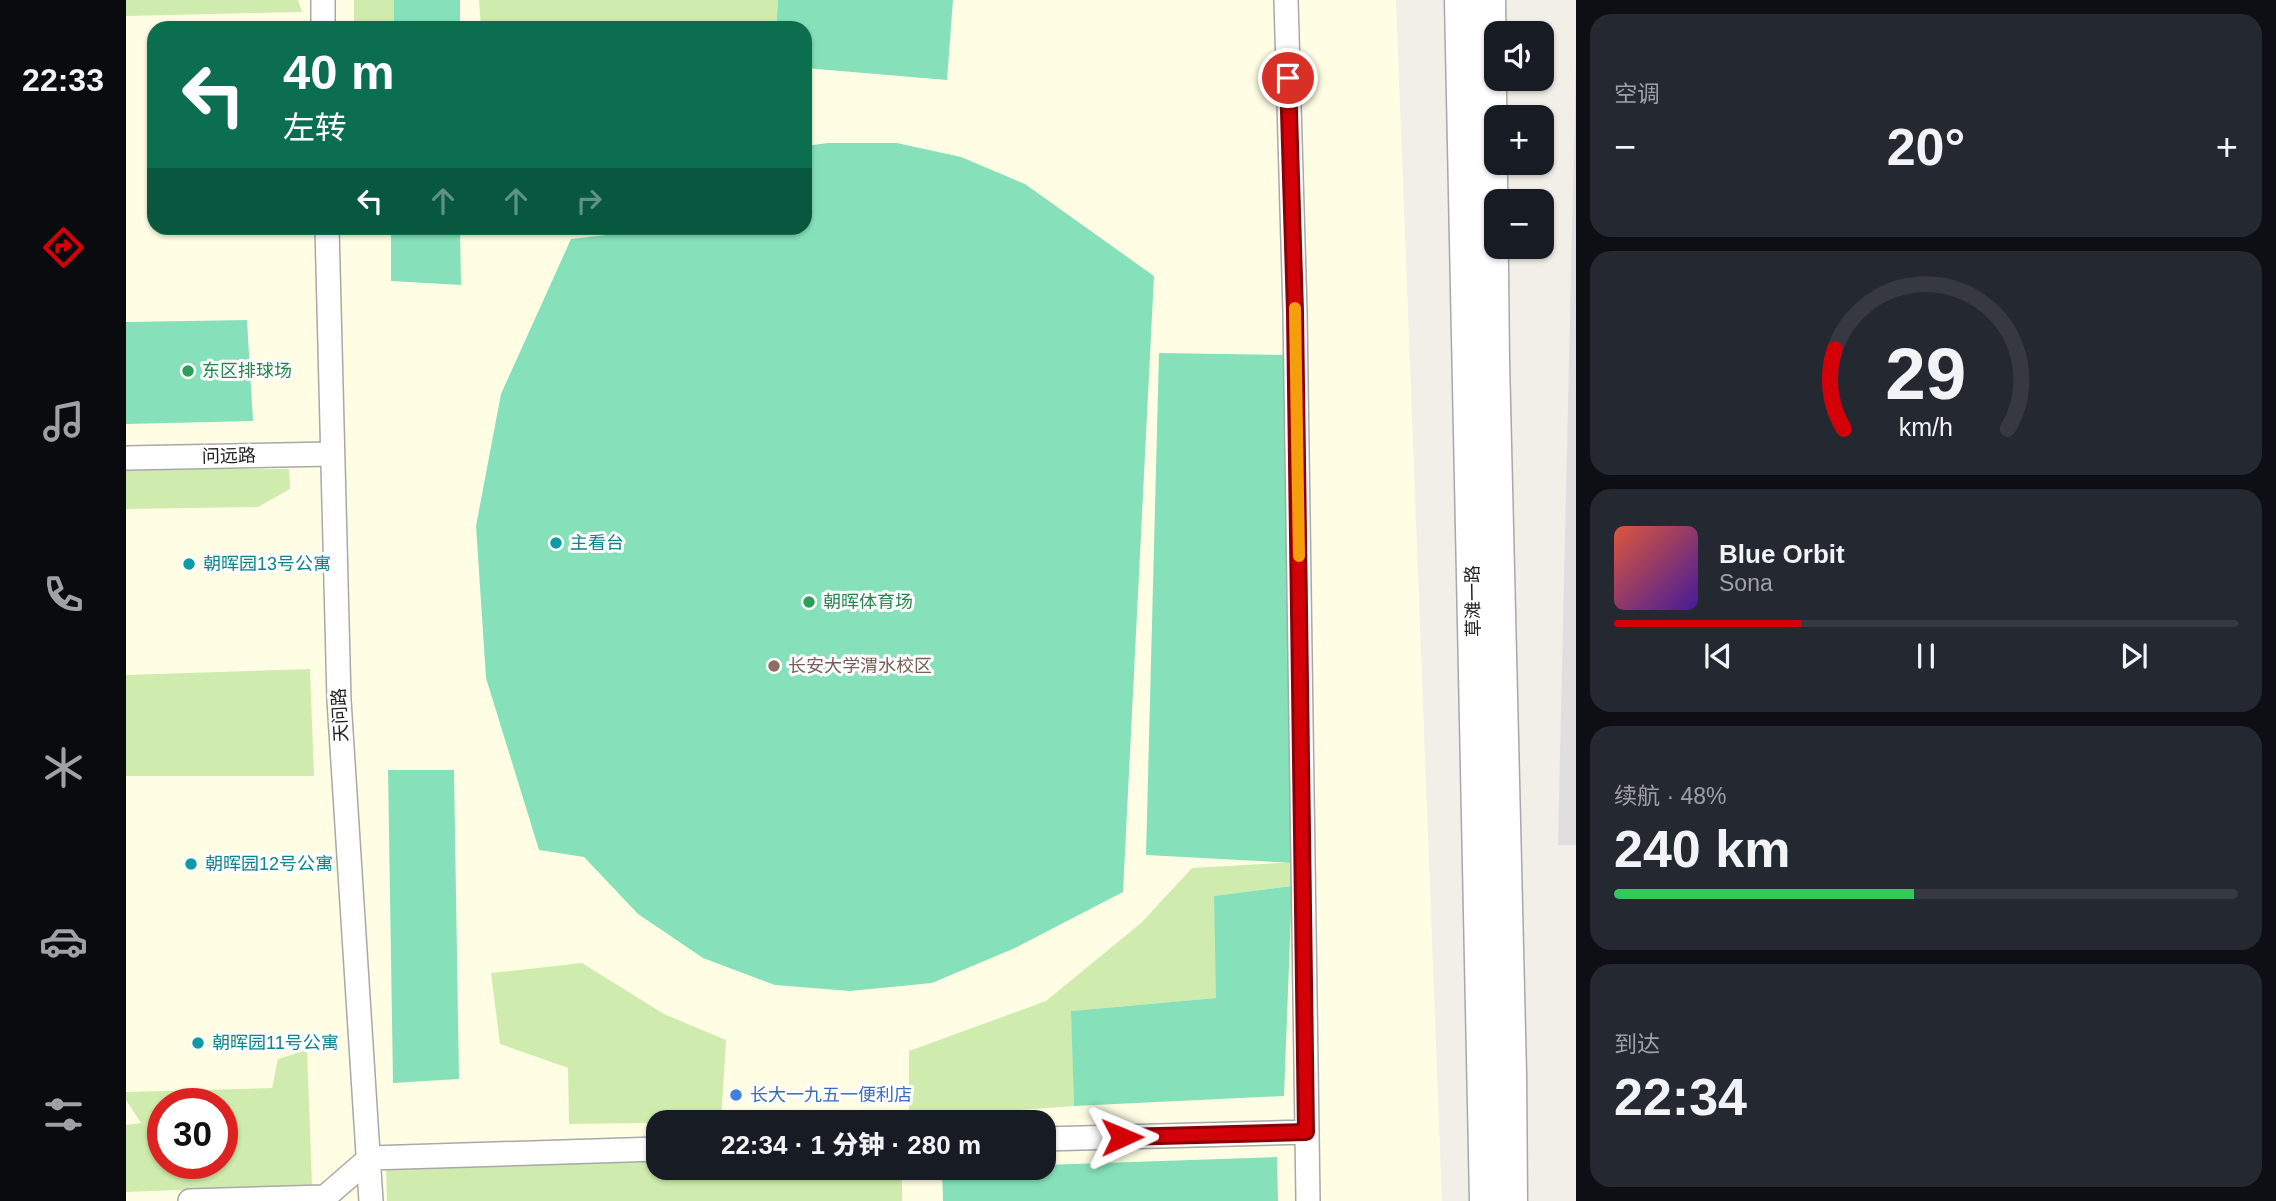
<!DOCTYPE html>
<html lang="zh">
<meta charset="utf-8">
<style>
:root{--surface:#171b24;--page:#242831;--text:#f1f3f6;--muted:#9ea1a6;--line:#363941;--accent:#d30008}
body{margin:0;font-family:Arial,"Noto Sans SC",sans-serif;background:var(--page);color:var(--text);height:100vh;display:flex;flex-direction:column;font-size:26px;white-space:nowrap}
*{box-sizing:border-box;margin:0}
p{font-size:23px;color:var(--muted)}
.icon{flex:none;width:38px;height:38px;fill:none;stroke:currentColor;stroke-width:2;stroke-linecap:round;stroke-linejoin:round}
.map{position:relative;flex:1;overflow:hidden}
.sheet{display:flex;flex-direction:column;gap:14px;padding:14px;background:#0d0f14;width:700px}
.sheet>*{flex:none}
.guide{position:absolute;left:21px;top:21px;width:665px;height:214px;border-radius:21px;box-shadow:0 2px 5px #0004;background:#0b6e4f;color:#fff;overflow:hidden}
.tools{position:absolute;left:1358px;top:21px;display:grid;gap:14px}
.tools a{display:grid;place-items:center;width:70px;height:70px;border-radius:14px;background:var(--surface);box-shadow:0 2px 5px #0004;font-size:35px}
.speed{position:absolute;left:21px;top:1088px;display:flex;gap:14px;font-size:35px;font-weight:700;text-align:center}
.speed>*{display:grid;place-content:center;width:91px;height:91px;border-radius:50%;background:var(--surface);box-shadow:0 2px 5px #0004;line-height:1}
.speed .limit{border:10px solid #d22;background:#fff;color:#111}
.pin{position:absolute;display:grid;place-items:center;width:60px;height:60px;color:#fff;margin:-30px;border:4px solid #fff;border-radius:50%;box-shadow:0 2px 7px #0007}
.me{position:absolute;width:77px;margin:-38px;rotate:89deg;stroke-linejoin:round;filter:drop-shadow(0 0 5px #0008)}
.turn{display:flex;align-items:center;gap:24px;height:147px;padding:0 21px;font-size:32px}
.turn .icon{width:91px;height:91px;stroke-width:2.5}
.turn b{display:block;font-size:49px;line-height:60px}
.lanes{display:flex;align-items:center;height:66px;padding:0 21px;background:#0003;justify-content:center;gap:35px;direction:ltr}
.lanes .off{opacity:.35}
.big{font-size:52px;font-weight:800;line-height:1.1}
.sheet .card{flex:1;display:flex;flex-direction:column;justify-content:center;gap:10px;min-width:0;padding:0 24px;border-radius:21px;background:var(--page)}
.sheet .dial{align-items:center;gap:0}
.dial svg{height:182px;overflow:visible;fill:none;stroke:var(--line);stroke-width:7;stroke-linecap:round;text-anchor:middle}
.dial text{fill:var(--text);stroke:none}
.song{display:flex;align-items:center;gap:21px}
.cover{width:84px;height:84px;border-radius:10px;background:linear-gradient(135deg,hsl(10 70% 55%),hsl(260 70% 35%))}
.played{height:7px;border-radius:4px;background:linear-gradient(90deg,var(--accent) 30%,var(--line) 30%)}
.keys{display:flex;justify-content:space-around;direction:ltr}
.heat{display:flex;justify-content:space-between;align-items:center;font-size:38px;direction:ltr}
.charge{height:10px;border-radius:5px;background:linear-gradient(90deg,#34c759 48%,var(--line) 0)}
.trip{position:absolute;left:520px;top:1110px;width:410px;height:70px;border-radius:21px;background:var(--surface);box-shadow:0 2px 5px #0004;font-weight:800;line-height:70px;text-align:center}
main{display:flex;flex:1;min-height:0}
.dock{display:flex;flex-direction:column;width:126px;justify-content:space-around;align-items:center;background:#090b0e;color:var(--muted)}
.dock .icon{width:49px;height:49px}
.dock .active{color:var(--accent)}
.dock b{font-size:32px;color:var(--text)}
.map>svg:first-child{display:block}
.residential{fill:#e0dedf}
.education{fill:#fffee4;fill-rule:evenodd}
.grass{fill:#cfecae;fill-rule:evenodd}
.pitch{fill:#86e1ba}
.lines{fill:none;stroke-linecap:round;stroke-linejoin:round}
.minor-casing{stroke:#a8a8a8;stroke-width:26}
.tertiary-casing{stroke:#a8a8a8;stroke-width:33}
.minor{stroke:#fff;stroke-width:23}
.tertiary{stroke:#fff;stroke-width:30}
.route-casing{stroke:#890005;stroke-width:18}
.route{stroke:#d30008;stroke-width:12}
.slow{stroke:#f59e0b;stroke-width:12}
.leisure-dot{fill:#2e9e5b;stroke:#fff;stroke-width:2.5}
.culture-dot{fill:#0f9aa8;stroke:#fff;stroke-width:2.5}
.education-dot{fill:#8d6e63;stroke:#fff;stroke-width:2.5}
.shop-dot{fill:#3f7fe0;stroke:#fff;stroke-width:2.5}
.labels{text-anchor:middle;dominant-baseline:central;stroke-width:6;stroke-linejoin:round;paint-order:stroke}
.leisure-label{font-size:18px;fill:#27864d;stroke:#fff;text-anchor:start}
.street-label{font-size:18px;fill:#212121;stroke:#fff}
.culture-label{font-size:18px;fill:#0d838f;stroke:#fff;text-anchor:start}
.education-label{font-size:18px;fill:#785e54;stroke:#fff;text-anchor:start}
.shop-label{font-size:18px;fill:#366cbe;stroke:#fff;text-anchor:start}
</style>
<main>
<nav class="dock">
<b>22:33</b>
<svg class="icon active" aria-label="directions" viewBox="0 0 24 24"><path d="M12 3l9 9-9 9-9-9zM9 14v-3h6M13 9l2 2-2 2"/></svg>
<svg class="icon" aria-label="music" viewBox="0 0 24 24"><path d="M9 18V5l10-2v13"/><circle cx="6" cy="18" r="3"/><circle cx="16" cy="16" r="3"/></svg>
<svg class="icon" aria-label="phone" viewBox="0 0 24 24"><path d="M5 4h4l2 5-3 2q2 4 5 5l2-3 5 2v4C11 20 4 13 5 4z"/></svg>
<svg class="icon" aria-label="climate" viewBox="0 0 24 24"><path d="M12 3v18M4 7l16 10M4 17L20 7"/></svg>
<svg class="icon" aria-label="car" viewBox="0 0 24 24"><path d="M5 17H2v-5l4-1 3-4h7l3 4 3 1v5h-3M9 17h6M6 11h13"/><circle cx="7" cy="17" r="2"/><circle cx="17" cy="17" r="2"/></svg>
<svg class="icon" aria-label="filters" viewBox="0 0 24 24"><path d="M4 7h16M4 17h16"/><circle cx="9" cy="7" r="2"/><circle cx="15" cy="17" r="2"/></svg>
</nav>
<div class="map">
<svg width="1450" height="1201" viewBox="0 0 1450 1201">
<rect width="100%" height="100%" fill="#f2eee8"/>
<path class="residential" d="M1450,59V845H1432Z"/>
<path class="education" d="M0,0H1270L1316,1201H0ZM28,28H679V228H28ZM37,1104H96V1164H37ZM532,1122H917V1167H532Z"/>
<path class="grass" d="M0,0H172L176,12L0,16Z
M228,0H268V28H228Z
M353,0H652L650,28H355Z
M0,469H163L164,489L132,507L0,509Z
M184,669L188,776H0V675Z
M1170,862L1166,886L1089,896L1091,998L946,1011L948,1106L783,1118V1051L920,1001L1015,923L1066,868Z
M456,963L538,1014L600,1040L595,1122L443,1124L442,1068L374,1044L365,973Z
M181,1050L186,1185L0,1192V1125L15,1123L0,1100V1092L146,1088L152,1059ZM37,1104H96V1164H37Z
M532,1161V1167H776V1201H261L260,1167Z"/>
<path class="pitch" d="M268,0H334V28H268Z
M652,0H827L821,80L679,68V28H650Z
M702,143H771L835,157L899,184L1028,276L997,892L889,948L806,983L724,991L649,985L577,958L512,914L458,857L413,850L360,678L350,526L375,394L445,239L516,231L521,228H679V146Z
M265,228H334L335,285L265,281Z
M121,320L127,421L0,424V322Z
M1033,353L1164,355L1168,863L1020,855Z
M262,770H328L333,1079L267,1083Z
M1166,886L1158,1096L948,1106L945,1011L1090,998L1088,896Z
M1151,1157L1152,1201H817L816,1168L917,1167V1165Z"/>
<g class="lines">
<defs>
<path id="minor" d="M197,0V28
M1160,0L1169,312L1182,1201
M201,228L213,700L245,1201
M0,458L206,454
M917,1139L1180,1132
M64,1201L199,1197L244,1158L532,1149"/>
<path id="tertiary" d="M1334,0L1359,1201
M1364,0L1368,361L1385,1074L1386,1201"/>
</defs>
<use href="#minor" class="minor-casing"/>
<use href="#tertiary" class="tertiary-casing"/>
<use href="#minor" class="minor"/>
<use href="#tertiary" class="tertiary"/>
</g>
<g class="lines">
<defs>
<path id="route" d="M996,1137L1180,1132L1169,312L1162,78"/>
</defs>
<use href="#route" class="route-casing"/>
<use href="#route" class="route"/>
<path class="slow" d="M1169,308L1173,556"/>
</g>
<g class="leisure-dot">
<circle cx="62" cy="371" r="7"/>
<circle cx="683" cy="602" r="7"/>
</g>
<g class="culture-dot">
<circle cx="430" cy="543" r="7"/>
<circle cx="63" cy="564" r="7"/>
<circle cx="65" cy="864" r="7"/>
<circle cx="72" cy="1043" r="7"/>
</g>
<circle class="education-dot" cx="648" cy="666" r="7"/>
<circle class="shop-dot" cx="610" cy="1095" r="7"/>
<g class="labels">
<g class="leisure-label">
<text x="76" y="371">东区排球场</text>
<text x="697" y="602">朝晖体育场</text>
</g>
<g class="street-label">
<text transform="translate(103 456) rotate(-1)">问远路</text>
<text transform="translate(1347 601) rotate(-91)">草滩一路</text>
<text transform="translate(214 715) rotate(-93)">天问路</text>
</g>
<g class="culture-label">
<text x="444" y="543">主看台</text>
<text x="77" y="564">朝晖园13号公寓</text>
<text x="79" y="864">朝晖园12号公寓</text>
<text x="86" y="1043">朝晖园11号公寓</text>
</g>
<g class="education-label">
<text x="662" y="666">长安大学渭水校区</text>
</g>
<g class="shop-label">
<text x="624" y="1095">长大一九五一便利店</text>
</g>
</g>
</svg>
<div class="tools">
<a><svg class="icon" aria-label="sound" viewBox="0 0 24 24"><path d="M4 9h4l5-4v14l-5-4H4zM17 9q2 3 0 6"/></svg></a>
<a>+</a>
<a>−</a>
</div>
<div class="speed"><div class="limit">30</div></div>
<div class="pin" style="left:1162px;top:78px;background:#d93025"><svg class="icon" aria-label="arrive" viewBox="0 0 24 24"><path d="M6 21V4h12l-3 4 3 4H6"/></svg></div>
<svg class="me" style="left:996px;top:1137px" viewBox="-20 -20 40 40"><path d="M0-17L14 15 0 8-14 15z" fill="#d30008" stroke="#fff" stroke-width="4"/></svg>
<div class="trip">22:34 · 1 分钟 · 280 m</div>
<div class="guide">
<div class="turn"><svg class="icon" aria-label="left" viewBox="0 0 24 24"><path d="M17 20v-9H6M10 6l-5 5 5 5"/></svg><div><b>40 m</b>左转</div></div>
<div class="lanes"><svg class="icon" aria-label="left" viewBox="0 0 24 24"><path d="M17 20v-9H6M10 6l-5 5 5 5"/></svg><svg class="icon off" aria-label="ahead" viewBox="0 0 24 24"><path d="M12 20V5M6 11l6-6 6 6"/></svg><svg class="icon off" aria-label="ahead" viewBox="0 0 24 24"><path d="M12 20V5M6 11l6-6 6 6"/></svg><svg class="icon off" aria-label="right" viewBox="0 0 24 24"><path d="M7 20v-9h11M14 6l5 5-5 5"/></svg></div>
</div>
</div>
<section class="sheet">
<div class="card"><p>空调</p>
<div class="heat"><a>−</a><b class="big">20°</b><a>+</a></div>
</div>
<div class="card dial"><svg viewBox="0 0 100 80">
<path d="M14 69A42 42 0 1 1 86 69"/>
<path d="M14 69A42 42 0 0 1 10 34" stroke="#d30008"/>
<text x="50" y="56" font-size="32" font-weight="700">29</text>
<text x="50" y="72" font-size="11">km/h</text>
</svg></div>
<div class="card">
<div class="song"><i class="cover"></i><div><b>Blue Orbit</b><p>Sona</p></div></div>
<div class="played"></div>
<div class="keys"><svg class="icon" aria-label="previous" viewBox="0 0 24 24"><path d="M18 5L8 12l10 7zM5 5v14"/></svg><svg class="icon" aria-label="pause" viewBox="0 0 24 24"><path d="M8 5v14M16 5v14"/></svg><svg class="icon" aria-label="next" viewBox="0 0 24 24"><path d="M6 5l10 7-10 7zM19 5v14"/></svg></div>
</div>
<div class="card"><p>续航 · 48%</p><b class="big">240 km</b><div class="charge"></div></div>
<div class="card"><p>到达</p><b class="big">22:34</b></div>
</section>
</main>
